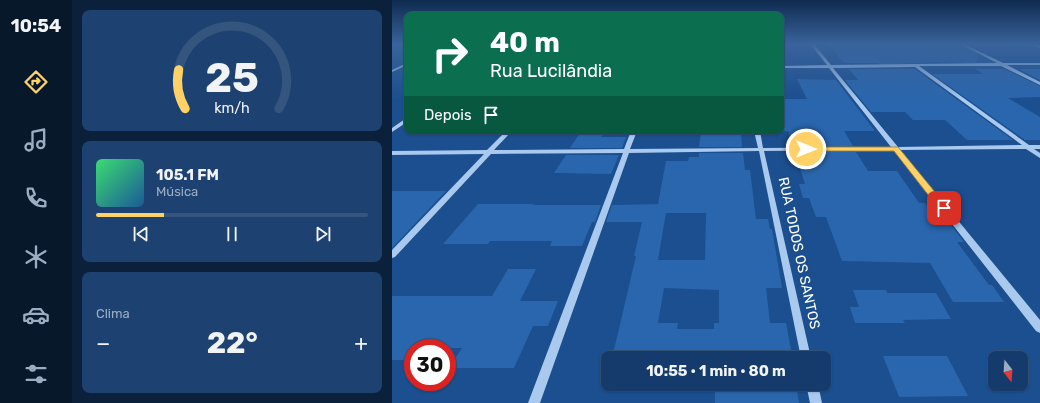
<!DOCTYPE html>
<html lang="pt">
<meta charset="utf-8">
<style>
:root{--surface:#143b6b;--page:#1d4271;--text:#f1f3f6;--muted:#9dadc1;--line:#33557e;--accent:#ffd166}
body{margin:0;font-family:Rubik,sans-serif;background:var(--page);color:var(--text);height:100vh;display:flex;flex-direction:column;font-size:15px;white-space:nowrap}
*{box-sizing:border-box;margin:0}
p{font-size:13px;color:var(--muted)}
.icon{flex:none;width:22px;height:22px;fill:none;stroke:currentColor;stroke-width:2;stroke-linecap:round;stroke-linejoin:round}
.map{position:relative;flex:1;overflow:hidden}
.side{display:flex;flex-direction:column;gap:10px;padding:10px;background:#0b203b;width:320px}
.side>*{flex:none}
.banner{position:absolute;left:12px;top:12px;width:380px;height:122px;border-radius:8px;box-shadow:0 1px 3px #0004,0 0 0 1px var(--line);background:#0b6e4f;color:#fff;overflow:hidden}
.needle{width:26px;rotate:163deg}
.tools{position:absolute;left:596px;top:351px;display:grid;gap:8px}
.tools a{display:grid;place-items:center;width:40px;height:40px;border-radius:8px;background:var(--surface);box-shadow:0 1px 3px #0004,0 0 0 1px var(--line);font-size:20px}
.speed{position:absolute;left:12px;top:339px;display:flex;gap:8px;font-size:20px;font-weight:700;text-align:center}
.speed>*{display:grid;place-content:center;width:52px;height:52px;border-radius:50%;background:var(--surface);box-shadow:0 1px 3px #0004,0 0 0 1px var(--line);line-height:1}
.speed .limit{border:6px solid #d22;background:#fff;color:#111}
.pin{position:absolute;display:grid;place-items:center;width:34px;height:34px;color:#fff;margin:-17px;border-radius:8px;box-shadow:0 2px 6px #0006}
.me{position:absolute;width:44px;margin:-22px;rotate:90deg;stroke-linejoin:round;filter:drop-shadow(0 0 3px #0008)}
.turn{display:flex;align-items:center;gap:14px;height:84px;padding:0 20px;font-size:18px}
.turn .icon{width:52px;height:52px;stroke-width:2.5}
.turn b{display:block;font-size:28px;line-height:34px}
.then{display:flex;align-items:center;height:38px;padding:0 20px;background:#0003;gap:8px;font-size:15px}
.big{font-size:30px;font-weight:700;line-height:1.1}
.side .tile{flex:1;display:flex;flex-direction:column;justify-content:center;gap:6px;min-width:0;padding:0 14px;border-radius:8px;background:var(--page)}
.side .dial{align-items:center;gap:0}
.dial svg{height:104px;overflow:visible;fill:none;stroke:var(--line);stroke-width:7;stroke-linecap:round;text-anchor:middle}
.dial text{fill:var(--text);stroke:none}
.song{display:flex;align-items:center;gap:12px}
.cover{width:48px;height:48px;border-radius:6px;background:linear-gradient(135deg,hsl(140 70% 55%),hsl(210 70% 35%))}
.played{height:4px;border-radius:2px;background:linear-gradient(90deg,var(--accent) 25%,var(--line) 25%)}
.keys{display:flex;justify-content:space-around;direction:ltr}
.heat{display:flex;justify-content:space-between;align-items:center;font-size:22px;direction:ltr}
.trip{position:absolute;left:209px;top:351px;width:230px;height:40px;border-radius:8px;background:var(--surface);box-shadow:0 1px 3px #0004,0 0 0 1px var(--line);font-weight:700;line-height:40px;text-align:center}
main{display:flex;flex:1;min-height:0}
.tab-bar{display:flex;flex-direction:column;width:72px;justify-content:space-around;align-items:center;background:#08182b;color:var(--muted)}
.tab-bar .icon{width:28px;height:28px}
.tab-bar .on{color:var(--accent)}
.tab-bar b{font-size:18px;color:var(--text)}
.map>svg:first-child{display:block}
.green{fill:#2461a8}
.building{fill:#2a66ad;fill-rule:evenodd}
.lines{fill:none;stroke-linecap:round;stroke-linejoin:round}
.minor{fill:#a9c9ee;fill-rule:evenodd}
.route{fill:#ffd166;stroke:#a68842}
.labels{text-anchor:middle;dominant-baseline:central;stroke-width:4;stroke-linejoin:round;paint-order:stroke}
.street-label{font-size:14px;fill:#fff;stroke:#1b4f8f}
</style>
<main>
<nav class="tab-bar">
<b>10:54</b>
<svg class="icon on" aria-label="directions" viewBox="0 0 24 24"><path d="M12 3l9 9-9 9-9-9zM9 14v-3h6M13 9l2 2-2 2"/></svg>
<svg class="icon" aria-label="music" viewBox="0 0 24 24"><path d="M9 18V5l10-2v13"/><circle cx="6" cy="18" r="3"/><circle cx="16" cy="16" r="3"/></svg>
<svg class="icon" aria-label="phone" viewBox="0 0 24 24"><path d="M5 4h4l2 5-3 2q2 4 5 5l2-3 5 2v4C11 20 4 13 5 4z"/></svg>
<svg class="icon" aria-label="climate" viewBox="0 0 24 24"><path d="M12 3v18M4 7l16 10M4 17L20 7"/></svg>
<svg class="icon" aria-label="car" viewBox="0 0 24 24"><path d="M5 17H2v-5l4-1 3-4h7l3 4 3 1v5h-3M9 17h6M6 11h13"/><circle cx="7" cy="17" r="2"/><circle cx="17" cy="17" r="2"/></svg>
<svg class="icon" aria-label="filters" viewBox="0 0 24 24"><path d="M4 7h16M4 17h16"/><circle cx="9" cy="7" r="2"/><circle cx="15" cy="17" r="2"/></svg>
</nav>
<section class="side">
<div class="tile dial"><svg viewBox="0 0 100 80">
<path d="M14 69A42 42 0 1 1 86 69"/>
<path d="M14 69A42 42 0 0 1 9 39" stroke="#ffd166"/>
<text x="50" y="56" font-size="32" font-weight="700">25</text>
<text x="50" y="72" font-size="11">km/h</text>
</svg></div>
<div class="tile">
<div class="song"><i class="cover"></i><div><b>105.1 FM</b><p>Música</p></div></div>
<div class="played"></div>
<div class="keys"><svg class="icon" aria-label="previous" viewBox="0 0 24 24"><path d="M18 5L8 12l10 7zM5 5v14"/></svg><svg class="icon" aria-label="pause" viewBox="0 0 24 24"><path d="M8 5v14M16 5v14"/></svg><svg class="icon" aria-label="next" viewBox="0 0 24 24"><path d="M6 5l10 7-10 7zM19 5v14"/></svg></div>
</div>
<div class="tile"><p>Clima</p>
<div class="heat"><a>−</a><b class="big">22°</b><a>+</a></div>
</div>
</section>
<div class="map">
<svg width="648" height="403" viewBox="0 0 648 403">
<rect width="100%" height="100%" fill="#1b4f8f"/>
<path class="green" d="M462,44H563L587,54L585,63L542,62L488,65Z"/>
<path class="building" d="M436,44H468L490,63H452Z
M457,69H523L621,140H575L553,120H521L513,112H479L453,80H466Z
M584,69H612L648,86V97L616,98L648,117V140H633L540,74H591Z
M627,69H648V80Z
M405,79L444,80L483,131H452L461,146H401L396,131H389V99H415Z
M309,131H349L350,147H307Z
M188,133H212L209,137H234L230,148H178Z
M403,152H464L476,171H505L527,203H533L545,220H555L572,242H565L597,285H600L612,302H561L538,263L450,261L434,217H424L417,198H411L407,184H413Z
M307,153H351L353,170H358L364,219H376L378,229H380L390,288H374L378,323H394L400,355L315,356V358H292V354H221L244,256H242L250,222H214L220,205L266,204L274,161H296L297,157H307ZM274,213H314L313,260H266ZM272,288L327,290V323H322V329H285L286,323H266Z
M174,155H227L219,174L162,173Z
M0,191H54L0,248Z
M86,204H142L141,205H209L203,222H200L190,246H158L160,241H98L96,244H51Z
M116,269H144L128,301H166L156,326H141L122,368H57L70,348H21V360H0V296H100Z
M461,290H494L495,293H544L559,319L511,320L513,323H463L458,307H467Z
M491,356H555L576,396L507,397Z
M323,384H404L407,403H323Z"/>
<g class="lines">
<path class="minor" d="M418,44H422L439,65L605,63L568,44H572L611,63H648V65H615L648,82V85L609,66H527L637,145H648V149H642L648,153V158L634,149L508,150L648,320V333L644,331L502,150L372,151L419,358H409L367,151L237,153L148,403H136L231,153L99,154L3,257L0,258V250L92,154L0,155V151L95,150L114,131H120L102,150L232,149L239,131H245L238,149L366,148L362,131H368L371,148L499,147L437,68H389V66L435,65ZM523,67L630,145L506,147L441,68Z
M639,44H643L648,46V48Z
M15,63V65L0,72V70Z
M13,119H15V122L0,132V128Z
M414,384H426L430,403H418Z"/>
</g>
<linearGradient id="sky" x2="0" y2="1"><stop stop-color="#0f2b4f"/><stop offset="0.44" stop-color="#39639b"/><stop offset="1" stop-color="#39639b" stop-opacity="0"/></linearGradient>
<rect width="648" height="100" fill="url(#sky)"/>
<path class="route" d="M414,147H506L556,208L552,211L548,210L502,151H411L410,149Z"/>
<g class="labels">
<g class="street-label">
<text transform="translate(407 253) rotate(78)">RUA TODOS OS SANTOS</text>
</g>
</g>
</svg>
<div class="tools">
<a><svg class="needle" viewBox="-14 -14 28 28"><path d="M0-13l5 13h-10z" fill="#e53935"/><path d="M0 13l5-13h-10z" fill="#9dadc1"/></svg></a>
</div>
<div class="speed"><div class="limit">30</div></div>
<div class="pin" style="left:552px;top:208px;background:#d93025"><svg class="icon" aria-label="arrive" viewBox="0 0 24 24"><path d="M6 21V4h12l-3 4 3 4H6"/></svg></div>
<svg class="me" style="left:414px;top:149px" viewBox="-20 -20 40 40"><circle r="17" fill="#ffd166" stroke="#fff" stroke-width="3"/><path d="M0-11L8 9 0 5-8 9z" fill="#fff"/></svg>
<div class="trip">10:55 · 1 min · 80 m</div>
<div class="banner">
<div class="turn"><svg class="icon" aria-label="right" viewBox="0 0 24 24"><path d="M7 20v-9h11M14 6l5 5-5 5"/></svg><div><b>40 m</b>Rua Lucilândia</div></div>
<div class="then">Depois<svg class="icon" aria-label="arrive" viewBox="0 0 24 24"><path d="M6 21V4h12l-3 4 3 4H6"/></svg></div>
</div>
</div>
</main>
